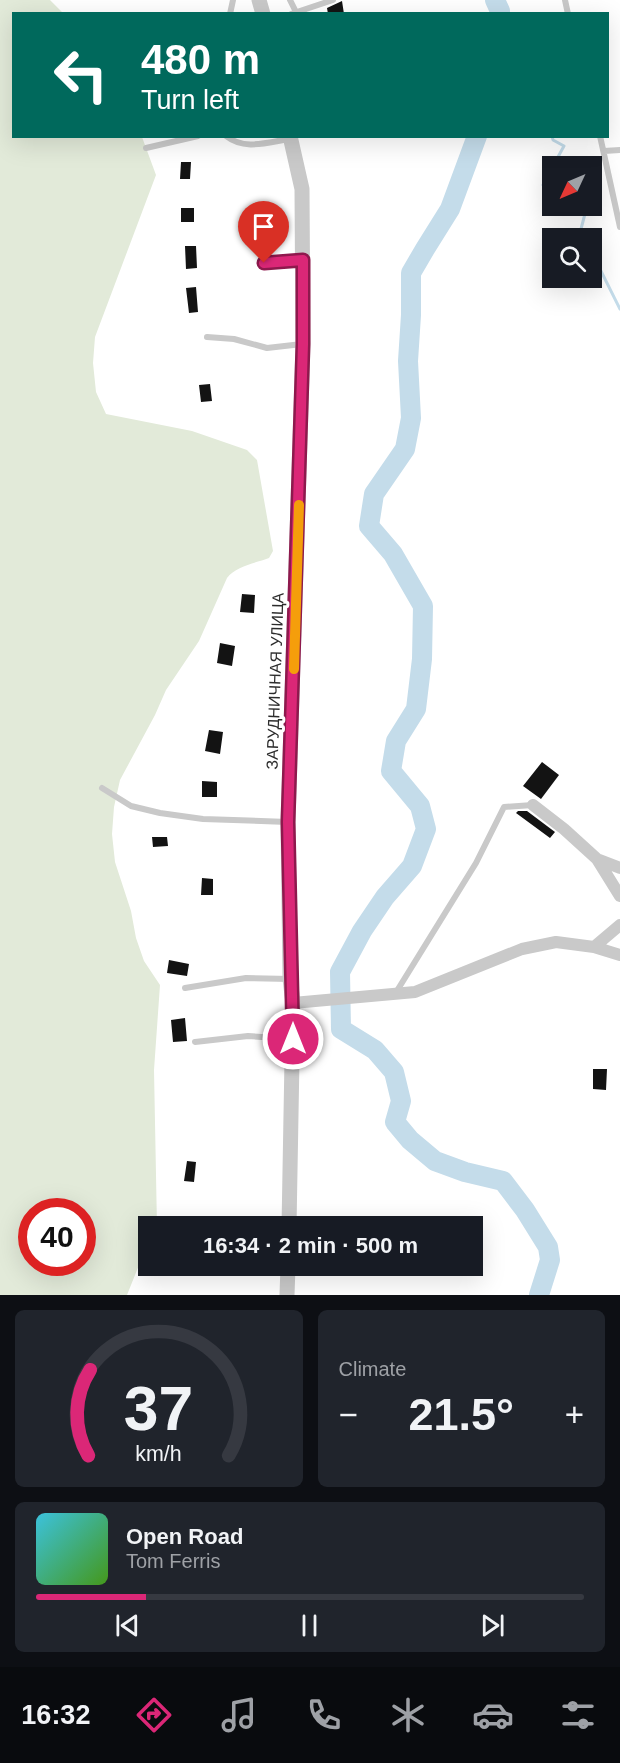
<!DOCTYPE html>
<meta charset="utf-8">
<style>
:root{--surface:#171b24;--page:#20242c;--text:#f1f3f6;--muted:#9ea1a6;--line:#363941;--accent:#db2777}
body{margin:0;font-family:Arial,sans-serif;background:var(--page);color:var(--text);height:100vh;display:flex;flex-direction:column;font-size:22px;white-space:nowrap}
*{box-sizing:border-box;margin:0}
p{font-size:20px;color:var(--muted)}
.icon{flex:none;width:33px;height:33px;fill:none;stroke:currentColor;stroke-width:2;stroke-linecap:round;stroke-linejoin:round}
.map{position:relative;height:1295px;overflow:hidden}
.sheet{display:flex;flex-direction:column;gap:15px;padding:15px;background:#0d0f14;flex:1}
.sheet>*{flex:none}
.hud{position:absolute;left:12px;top:12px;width:597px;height:126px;border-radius:0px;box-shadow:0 6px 24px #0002;background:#00695c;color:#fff;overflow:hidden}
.needle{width:39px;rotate:226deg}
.fabs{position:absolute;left:542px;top:156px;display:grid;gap:12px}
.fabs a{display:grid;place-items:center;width:60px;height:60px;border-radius:0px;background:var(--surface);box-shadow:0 6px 24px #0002;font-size:30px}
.speed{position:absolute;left:18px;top:1198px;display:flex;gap:12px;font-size:30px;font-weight:700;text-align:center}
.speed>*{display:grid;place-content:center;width:78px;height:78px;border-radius:50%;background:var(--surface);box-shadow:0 6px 24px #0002;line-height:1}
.speed .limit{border:9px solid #d22;background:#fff;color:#111}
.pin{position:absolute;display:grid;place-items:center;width:51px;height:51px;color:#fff;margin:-62px -26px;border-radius:50% 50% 50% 0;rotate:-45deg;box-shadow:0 0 6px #0007}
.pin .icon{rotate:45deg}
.me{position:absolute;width:66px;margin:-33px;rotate:0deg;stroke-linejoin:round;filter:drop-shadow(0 0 4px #0008)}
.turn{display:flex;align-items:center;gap:21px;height:126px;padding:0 30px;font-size:27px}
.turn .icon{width:78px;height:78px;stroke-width:2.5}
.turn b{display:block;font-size:42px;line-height:51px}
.big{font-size:45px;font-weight:700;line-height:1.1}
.sheet .tile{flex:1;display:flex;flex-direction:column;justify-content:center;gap:9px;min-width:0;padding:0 21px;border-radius:9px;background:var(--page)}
.sheet .dial{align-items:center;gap:0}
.dial svg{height:156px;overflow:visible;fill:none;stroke:var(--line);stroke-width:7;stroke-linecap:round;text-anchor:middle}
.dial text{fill:var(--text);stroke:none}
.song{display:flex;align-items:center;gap:18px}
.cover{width:72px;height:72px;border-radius:9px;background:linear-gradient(135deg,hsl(190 70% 55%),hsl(100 70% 35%))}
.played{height:6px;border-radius:3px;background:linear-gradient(90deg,var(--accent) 20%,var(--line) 20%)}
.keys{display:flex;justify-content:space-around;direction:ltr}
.heat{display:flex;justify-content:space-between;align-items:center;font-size:33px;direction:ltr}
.sheet .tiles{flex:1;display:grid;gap:15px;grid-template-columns:1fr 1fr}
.tile:last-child{grid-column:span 2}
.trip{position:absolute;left:138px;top:1216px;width:345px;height:60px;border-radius:0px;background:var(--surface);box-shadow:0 6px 24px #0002;font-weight:700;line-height:60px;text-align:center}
.dock{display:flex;height:96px;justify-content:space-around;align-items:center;background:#090b0e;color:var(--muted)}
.dock .icon{width:42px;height:42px}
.dock .current{color:var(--accent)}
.dock b{font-size:27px;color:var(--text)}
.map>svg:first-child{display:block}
.green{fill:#e2ead9;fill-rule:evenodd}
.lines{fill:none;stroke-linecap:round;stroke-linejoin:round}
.stream{stroke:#c4dcea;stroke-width:3}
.river{stroke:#c4dcea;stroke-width:20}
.building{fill:#131313}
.service{stroke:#c9c9c9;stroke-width:6}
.minor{stroke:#c9c9c9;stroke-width:12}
.tertiary{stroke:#c9c9c9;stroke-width:15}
.route-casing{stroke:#8e194d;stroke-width:15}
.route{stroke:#db2777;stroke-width:10}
.slow{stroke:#f59e0b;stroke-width:10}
.labels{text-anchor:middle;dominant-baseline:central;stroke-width:6;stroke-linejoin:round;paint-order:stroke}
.street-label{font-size:16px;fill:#2c2c2c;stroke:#fff}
</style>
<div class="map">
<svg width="620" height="1295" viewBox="0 0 620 1295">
<rect width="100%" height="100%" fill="#fff"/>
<path class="green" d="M0,0H50L63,13L14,14V136L142,137L156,175L95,337L93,363L96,392L106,414L192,431L247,450L257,460L273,551L269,558C256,563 236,566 227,578L199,641L166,690L155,715L120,780L114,807L112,834L115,862L131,911L136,938L144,961L160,985L154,1070L157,1227H148V1248L141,1260L127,1295H0ZM32,1212H82V1263H32Z"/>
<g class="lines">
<path class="stream" d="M552,136L553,140L564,146L553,166
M552,168L543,185L552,194
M585,238L581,229L587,206
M591,251L620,309"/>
<path class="river" d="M495,0L500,11V14
M477,136L450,209L425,249L411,273V315L408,361L411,418L405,449L374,494L369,526L393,554L423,606L422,659L416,709L396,741L391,771L420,806L426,829L412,866L385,897L362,931L340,972L341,1029L375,1050L394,1072L401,1101L395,1122L410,1140L435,1161L465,1172L503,1181L525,1210L548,1247L550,1260L539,1295"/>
</g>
<path class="building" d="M342,1L344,14H328L327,8Z
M181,162H191L190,179H180Z
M181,208H194V222H181Z
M185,246H196L197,268L186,269Z
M196,287L198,312L189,313L186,288Z
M210,384L212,401L201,402L199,385Z
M242,594L255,595L254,613L240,612Z
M220,643L235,646L232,666L217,663Z
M209,730L223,732L220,754L205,751Z
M542,762L559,775L541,799L523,786Z
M202,781L217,782V797H202Z
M518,811H527L555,832L550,838L516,813Z
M152,837H167L168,846L153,847Z
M202,878L213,879V895H201Z
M169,960L189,964L187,976L167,973Z
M185,1018L187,1041L173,1042L171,1020Z
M593,1069H607L606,1090L593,1089Z
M187,1161L196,1162L194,1182L184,1181Z"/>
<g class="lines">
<path class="service" d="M290,0L296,12
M565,0L568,14
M230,14L233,0
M291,14L333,0
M226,136C245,151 268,142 290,139
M600,136L620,227
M146,148L198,136
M604,151L620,150
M264,263L302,260
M207,337L234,339L267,348L302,344
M102,788L131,806L160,813L203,819L288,822
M185,988L246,978L290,979
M395,994L476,863L504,807L533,805
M195,1042L248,1036L292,1039"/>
<path class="minor" d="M533,805L564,829L597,859L620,896
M597,859L620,868
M594,947L620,925
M293,1003L415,992L522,949L556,942L594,947L620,955"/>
<path class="tertiary" d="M259,0L263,14
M289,1227L293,1003L290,979L288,822L303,344L302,189L290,136
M287,1295L288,1266"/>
</g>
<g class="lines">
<defs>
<path id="route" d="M264,263L303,260V344L288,822L293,1039"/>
</defs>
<use href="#route" class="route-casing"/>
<use href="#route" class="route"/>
<path class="slow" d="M294,669L299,505"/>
</g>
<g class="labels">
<g class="street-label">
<text transform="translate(275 681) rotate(-88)">ЗАРУДНИЧНАЯ УЛИЦА</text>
</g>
</g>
</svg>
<div class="fabs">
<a><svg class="needle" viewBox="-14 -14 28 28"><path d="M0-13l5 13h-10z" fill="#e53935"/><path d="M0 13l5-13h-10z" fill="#9ea1a6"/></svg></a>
<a><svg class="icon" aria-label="search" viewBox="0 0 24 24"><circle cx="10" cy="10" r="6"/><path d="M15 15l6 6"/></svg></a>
</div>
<div class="speed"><div class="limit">40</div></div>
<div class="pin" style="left:264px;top:263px;background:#d93025"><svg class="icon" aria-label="arrive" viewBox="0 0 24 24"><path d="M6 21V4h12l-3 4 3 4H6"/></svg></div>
<svg class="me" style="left:293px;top:1039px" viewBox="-20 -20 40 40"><circle r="17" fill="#db2777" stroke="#fff" stroke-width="3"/><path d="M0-11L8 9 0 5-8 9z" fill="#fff"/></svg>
<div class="trip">16:34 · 2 min · 500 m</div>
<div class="hud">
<div class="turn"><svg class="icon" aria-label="left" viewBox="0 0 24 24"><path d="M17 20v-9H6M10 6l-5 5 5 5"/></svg><div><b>480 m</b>Turn left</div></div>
</div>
</div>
<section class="sheet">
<div class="tiles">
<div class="tile dial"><svg viewBox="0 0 100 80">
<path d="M14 69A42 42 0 1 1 86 69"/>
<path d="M14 69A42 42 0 0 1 15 25" stroke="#db2777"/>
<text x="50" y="56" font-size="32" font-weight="700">37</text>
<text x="50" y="72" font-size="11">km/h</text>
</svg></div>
<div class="tile"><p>Climate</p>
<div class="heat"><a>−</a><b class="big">21.5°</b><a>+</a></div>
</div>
<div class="tile">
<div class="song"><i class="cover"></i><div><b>Open Road</b><p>Tom Ferris</p></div></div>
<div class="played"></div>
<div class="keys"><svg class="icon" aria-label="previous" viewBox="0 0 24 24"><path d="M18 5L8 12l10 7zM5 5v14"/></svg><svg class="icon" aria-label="pause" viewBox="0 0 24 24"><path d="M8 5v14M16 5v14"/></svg><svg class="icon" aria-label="next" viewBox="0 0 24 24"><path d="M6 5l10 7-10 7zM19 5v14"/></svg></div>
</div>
</div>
</section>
<nav class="dock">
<b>16:32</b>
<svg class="icon current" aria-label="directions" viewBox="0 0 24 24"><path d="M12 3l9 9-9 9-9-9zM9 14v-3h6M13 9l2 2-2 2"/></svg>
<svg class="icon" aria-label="music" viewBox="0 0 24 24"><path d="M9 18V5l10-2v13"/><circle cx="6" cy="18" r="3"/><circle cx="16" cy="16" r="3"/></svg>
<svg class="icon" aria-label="phone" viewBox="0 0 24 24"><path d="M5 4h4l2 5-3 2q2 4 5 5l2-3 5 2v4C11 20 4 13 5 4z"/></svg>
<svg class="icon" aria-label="climate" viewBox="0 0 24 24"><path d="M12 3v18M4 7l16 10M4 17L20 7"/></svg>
<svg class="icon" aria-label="car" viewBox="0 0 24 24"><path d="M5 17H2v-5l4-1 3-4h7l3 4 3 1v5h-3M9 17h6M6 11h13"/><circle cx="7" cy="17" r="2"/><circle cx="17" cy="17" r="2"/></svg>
<svg class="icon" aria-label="filters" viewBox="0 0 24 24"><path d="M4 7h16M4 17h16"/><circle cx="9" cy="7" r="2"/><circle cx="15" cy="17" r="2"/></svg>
</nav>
